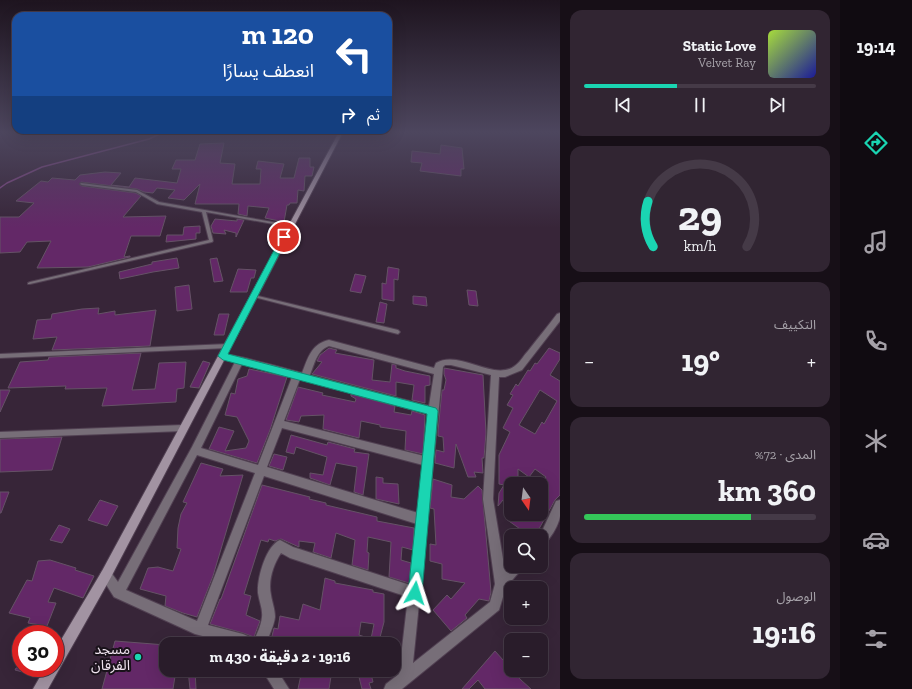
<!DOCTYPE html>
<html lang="ar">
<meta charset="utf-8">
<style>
:root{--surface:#291c2a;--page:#312532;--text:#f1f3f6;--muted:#a5a1a8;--line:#453a47;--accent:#1ad5b2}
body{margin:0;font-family:"Zilla Slab","Noto Sans Arabic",serif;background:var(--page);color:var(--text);direction:rtl;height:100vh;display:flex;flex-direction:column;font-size:15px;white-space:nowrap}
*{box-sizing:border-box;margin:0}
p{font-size:13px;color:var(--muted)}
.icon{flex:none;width:22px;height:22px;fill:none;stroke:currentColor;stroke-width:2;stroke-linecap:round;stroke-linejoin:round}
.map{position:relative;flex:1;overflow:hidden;direction:ltr}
.details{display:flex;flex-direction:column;gap:10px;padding:10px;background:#170f17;width:280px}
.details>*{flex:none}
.banner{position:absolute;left:12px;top:12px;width:380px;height:122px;border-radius:12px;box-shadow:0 4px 16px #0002,0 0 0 1px var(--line);direction:rtl;background:#1a4fa0;color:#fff;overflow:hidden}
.needle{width:26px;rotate:166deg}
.tools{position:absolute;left:504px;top:477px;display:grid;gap:8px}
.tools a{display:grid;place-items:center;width:44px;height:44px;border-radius:8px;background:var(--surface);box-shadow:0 4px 16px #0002,0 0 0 1px var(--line);font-size:20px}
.speed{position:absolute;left:12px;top:625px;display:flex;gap:8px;font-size:20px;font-weight:700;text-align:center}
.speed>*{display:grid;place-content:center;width:52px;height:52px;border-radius:50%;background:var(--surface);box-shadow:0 4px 16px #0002,0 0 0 1px var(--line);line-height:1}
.speed .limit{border:6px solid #d22;background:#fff;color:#111}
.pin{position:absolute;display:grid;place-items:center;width:34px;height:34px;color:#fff;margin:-17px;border:2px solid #fff;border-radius:50%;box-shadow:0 1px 4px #0007}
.me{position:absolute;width:44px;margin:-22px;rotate:6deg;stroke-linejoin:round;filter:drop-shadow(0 0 3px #0008)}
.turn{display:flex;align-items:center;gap:14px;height:84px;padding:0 12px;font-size:18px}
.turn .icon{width:52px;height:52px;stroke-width:2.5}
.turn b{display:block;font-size:28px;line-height:34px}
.then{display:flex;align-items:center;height:38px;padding:0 12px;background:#0003;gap:8px;font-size:15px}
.big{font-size:30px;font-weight:800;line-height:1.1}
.details .tile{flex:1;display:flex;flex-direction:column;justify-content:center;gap:6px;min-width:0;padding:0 14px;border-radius:12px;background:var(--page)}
.details .dial{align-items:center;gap:0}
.dial svg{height:104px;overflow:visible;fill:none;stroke:var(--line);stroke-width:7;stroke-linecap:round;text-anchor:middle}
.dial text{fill:var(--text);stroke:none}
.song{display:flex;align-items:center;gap:12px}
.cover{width:48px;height:48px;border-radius:6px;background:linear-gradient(135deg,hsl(80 70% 55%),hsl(240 70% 35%))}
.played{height:4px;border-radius:2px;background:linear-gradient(90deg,var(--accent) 40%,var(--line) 40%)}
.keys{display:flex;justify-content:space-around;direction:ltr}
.heat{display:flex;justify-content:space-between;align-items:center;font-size:22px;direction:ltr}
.charge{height:6px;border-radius:3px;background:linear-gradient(90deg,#34c759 72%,var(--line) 0)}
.trip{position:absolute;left:159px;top:637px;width:242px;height:40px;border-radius:12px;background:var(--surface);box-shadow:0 4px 16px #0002,0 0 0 1px var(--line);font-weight:800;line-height:40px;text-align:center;direction:rtl}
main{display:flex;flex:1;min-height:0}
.dock{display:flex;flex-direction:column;width:72px;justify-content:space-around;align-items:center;background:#100b11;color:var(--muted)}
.dock .icon{width:28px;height:28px}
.dock .current{color:var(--accent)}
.dock b{font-size:18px;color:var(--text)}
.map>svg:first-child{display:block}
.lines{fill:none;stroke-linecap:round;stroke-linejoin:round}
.stream{stroke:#854989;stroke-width:1.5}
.building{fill:#632867;stroke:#655266;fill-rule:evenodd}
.service-casing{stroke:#514052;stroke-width:2}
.minor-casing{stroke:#514052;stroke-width:2}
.secondary-casing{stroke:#514052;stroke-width:2}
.service{fill:#776e78;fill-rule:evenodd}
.minor{fill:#776e78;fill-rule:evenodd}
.secondary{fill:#a293a2;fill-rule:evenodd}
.route{fill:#1ad5b2;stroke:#118a74}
.poi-dot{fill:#1ad5b2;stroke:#19121a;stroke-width:1.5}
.labels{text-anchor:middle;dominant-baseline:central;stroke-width:4;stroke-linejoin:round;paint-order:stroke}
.near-poi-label{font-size:14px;fill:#efe3ef;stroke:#19121a;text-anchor:end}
</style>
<main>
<nav class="dock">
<b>19:14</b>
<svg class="icon current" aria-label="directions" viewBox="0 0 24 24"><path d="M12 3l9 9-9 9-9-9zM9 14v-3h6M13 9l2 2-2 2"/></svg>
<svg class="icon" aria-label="music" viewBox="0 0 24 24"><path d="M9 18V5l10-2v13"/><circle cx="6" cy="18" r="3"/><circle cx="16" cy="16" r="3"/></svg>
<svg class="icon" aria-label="phone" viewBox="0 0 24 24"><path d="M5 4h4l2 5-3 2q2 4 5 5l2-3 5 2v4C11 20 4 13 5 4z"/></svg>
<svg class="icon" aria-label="climate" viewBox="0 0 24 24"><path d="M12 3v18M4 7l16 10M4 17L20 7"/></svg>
<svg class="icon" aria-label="car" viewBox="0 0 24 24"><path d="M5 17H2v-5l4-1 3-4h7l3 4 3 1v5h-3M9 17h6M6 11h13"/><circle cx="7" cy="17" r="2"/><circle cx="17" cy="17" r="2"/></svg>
<svg class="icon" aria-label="filters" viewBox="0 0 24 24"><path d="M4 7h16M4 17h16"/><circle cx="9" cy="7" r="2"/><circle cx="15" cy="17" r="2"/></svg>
</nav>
<section class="details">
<div class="tile">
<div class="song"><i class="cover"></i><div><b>Static Love</b><p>Velvet Ray</p></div></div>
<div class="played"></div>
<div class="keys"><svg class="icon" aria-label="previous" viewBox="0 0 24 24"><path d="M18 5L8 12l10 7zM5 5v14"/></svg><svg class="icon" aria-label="pause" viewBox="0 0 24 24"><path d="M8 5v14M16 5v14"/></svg><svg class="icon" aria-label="next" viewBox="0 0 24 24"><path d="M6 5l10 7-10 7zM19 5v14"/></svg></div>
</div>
<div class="tile dial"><svg viewBox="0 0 100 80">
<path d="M14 69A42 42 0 1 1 86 69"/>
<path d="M14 69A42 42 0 0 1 10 34" stroke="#1ad5b2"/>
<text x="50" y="56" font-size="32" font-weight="700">29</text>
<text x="50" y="72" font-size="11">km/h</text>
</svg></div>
<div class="tile"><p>التكييف</p>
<div class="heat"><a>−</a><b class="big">19°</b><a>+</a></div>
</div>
<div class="tile"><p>المدى · 72%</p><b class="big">360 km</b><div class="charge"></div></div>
<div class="tile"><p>الوصول</p><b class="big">19:16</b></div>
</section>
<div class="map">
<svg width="560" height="689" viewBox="0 0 560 689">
<rect width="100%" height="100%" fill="#372538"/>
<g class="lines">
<path class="stream" d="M0,188L7,183L42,167L149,139L164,132"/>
</g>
<path class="building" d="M224,143L220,163L235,164L232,184H260L261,169H256L258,161L284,164L280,178H294L299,158H310V167H314L312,176H305L304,191L298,190L297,203H290L289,205H287L284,222L265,218L269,208L248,206L247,216L238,214L239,204H195L200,184L184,200L168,198L175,190L157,188L153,193L144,192L137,189L81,182L79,184L82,186L136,193L141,196L123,217L166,216L160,236H131L124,257L130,256V257L88,267L37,268L51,241L27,242L20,252L0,253V217H19L34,203L16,201L41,181L48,182L52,178L75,180L80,175L105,172L121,173L111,185L129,187L135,178L177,183L181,169H172L176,160H195L200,144Z
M441,145L462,148L464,169H461V176L420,171L422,163L411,162L412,151L440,154Z
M215,219L237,221V219L244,220L236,237V233L224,230L226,234L213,233L211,226Z
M200,226V233H196V239L166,242L167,235H183L184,227Z
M177,258L179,268L153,272L120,279L119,272L152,264V262Z
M217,258L223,281L214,282L210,259Z
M388,267L399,269L398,280L394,279V301L382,299V283L386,284Z
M238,269L256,270L254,278H251L247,292H230Z
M355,274L366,276L361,293L350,291Z
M189,285L192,309L177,311L175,287Z
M467,290L476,291L478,306L469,305Z
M413,296L426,297L427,306L413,304Z
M380,302L387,304L384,323L376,322Z
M99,308L98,314L115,311V315L156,310L150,346L52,350L57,337L33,339L37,320L51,319L52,314L82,309Z
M219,314H229L224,335H214Z
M329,348L337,350L335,353L374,360L372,380L390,382L392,364L396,365V368L405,371L430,376V385L425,386V403L412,400L414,385L396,382V396L312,374L322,362L317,361L320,355Z
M549,348L560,353V359L550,375L560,381V495L555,500L535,536H530L506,519L510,514H541V484L546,477L535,469L529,477L518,469V484H511V506L503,500L498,506L499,493L504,485L499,484V455L510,432L503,428L513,408L507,405L513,395L510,394L516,384L518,386L528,370L530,371L535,363L537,364ZM540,390L557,401L544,424L542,422L535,434L519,425Z
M141,353L132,390L155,389L159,363L186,362L184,388L177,389L176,402L102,406L107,388L65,389L66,386L8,388L20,362L48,360L49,357Z
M203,361L210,363L199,388L190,387Z
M444,368L483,375L486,433L484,458H482L483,473L474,472L476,477H468L456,444L454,468L435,463L436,450L444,452L443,437L438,436V431L442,390H444L446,380L444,374Z
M249,369L287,377L270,430L257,463L209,449L219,427L234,431L225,451L246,448L249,441L237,417L225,415L231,393L235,394L238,379L247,376Z
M298,387L323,393L322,395L355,402L356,399L351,396V394L395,406L394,412L411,415L412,411L425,415L423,454L405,450L406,431L380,427V425L361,421L359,438L323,429L324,415L301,416L299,422L286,420Z
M0,390H10L0,412Z
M291,435L327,445L328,442L355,449L354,452L369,454L363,495L354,492L357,467L336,463L330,485L310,478V473L323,475L327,457L296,447L294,454L286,452Z
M62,437L52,470L0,472V439Z
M274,454L287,457L283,470L269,466Z
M201,463L223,469L220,476L243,475L213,576L197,617L183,613L165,606L166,596L140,589L148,568L158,567L173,571L181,549L177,548L178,528L181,514L187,503L183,502Z
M376,477L383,478V483L398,484L399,504L376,499Z
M433,479L452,485L451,497L464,499L478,486L482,490L491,592L489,601L479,599L465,615L467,618L451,631L433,610L447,595L451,599L465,583L442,579V564L430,561V544L436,545L434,509L430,508Z
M262,485L310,497L309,499L326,503V505L377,517V521L414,528L413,550L402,547L401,560L411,563L409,583L389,577L391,542L368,537L367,552L369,553L368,570L352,565L355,540L336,533L331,558L313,552L315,543L299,541V547L281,539L275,541L269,539L268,542L261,540L244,594L251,596L246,615L260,621L254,637L243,633L210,624L220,599H221Z
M0,492H9L1,513H0Z
M100,500L118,506L107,526L88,520Z
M59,525L70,529L62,543L50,540Z
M50,560L76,568L75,570L94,576L83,598L54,588L48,602L56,603L47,626L28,623L30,618L9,613L27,580L32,581L38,561Z
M325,578L335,581V583L373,590V592L384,594V622L379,641L383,642V644H365L358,642V644H334L313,638L312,644H270L274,628L278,629L280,616L299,620L303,604L320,610ZM361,622L374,624L371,639L359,635Z
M115,641L166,645V670H176L173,689H102Z
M495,651L521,680L531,689H485L478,680L469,689H462Z
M16,668H43L38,676L15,670Z
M188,670H195L196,689H190Z
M302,670H332L329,689H298Z
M370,670L373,682L369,683L371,689H362L358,673Z"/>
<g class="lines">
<defs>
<path id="service" d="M81,183L137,190L159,202L290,225L292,226L290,227L206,212L213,241L212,242L30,284H28V283L30,282L209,240L202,212L157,204L136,192L82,185L80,184Z
M252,295H254L398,330L400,332L398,334L254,297L252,296Z
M228,344L231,346L228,348L0,358V354Z
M183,425L185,426L186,428L185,430L183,431L0,438V432Z"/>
<path id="minor" d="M560,313V321L522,370L505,377H499L493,499L505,571L511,564V566H523L521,570L506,587L499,610L402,689H384L386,684L399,674L408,597L290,558L281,553C273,565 268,581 271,595C272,602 275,609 275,617C274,626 269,635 266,644H233L195,634L114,597L100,575L102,571L106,569L110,571L118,582L192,447L235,362L220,358L219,356L220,354C226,352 292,370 302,373C308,358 311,344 329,340L434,368L436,363C460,349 495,383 516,365C521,361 524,355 528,351C538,338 548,326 557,314ZM329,346L434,374L429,406L310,375C314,365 317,350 329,346ZM242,364L292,377L258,465L201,448ZM445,365H451L491,375L483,499L495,584L490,602L413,663L443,367ZM300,379L428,414L424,456L284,421ZM282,428L423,465L418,513L267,467ZM197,455L255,473L197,621L126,590ZM264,476L417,524L410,585L293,547L280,540C266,546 257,578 258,593C259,601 263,609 262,617C261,626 257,633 254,641V639L243,634L208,625Z
M560,500C560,505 560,511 560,516C559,525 549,542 541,546V536H537L543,529L556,501Z
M262,670H277L289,689H274Z"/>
<path id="secondary" d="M339,132H343L110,579L48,689H33L45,668H55V650L102,571Z"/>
</defs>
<use href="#service" class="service-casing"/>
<use href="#minor" class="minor-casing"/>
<use href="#secondary" class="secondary-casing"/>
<use href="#service" class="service"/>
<use href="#minor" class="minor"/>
<use href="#secondary" class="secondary"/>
</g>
<linearGradient id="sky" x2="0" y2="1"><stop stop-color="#1e141f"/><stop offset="0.58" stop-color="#4d465e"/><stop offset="1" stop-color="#4d465e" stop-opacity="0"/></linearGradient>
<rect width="560" height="228" fill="url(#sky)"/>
<path class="route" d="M284,235L288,237L228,354L436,408L438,411L422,593L420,598L415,600L410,598L408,593L427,414L223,360L218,356L281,237Z"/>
<circle class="poi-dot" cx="138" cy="657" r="4"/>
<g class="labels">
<g class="near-poi-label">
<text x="130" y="649">مسجد<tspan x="130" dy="16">الفرقان</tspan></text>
</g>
</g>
</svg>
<div class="tools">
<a><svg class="needle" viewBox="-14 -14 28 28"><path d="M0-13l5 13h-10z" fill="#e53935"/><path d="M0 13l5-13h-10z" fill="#a5a1a8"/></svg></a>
<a><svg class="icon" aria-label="search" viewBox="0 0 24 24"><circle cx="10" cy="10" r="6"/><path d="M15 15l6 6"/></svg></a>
<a>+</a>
<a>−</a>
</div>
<div class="speed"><div class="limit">30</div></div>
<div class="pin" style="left:284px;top:237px;background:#d93025"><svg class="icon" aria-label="arrive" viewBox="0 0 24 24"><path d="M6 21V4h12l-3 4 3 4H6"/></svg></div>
<svg class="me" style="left:415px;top:593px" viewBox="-20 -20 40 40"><path d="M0-17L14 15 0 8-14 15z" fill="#1ad5b2" stroke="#fff" stroke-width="4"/></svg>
<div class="trip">19:16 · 2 دقيقة · 430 m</div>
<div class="banner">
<div class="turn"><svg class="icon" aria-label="left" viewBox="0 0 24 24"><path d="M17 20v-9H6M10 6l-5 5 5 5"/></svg><div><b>120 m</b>انعطف يسارًا</div></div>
<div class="then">ثم<svg class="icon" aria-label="right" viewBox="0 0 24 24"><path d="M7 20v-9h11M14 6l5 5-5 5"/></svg></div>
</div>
</div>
</main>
